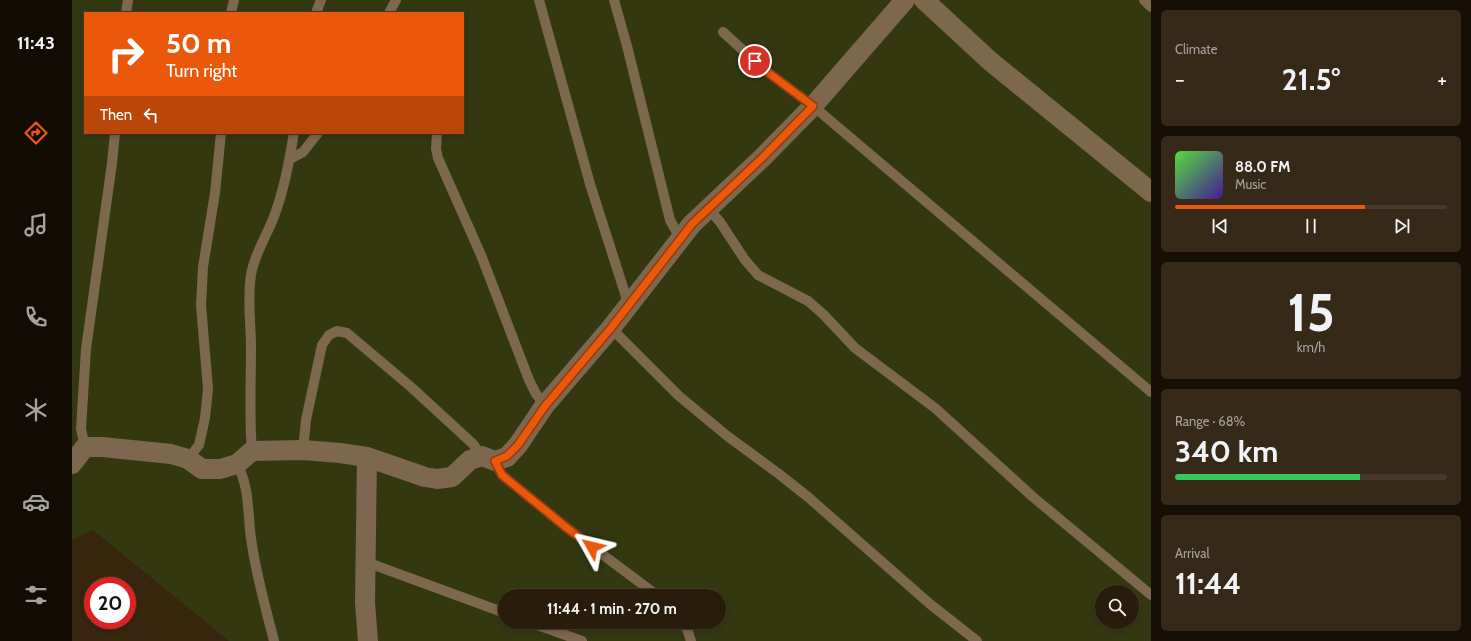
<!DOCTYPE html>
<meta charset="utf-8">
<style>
:root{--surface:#2a1c0a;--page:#362918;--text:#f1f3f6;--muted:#a5a19c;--line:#463a2b;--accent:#ea580c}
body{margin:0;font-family:Cabin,sans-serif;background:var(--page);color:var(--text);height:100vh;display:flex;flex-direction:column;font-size:15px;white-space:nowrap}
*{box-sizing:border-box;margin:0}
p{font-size:13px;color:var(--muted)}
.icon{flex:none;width:22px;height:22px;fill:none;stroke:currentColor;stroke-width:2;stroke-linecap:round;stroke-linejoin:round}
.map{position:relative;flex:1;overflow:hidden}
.panel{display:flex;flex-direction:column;gap:10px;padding:10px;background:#170f06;width:320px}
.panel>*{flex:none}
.hud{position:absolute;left:12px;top:12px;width:380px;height:122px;border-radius:0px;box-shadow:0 2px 6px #0003,0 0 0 1px var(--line);background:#ea580c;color:#fff;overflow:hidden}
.tools{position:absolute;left:1023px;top:585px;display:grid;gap:8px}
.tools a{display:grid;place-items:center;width:44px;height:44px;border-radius:50%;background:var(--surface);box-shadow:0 2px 6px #0003,0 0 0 1px var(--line);font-size:20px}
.speed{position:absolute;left:12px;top:577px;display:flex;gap:8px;font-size:20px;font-weight:700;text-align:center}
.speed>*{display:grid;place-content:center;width:52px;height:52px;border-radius:50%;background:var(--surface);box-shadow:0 2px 6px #0003,0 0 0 1px var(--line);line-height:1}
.speed .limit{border:6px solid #d22;background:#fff;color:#111}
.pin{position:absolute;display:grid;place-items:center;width:34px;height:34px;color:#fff;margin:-17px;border:2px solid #fff;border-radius:50%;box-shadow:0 1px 4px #0007}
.me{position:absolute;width:44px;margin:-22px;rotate:307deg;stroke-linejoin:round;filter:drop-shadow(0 0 3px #0008)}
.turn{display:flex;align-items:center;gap:14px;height:84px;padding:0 16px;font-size:18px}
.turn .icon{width:52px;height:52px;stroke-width:2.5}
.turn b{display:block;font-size:28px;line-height:34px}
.then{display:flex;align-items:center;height:38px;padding:0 16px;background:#0003;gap:8px;font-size:15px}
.big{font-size:30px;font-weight:700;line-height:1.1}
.panel .widget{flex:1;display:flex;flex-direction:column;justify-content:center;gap:6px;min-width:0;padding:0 14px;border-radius:6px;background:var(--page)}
.panel .dial{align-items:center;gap:0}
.dial b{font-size:52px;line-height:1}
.song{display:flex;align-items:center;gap:12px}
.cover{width:48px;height:48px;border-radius:6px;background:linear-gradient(135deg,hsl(110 70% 55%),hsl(260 70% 35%))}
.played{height:4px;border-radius:2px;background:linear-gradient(90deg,var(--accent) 70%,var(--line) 70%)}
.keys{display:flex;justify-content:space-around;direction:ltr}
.heat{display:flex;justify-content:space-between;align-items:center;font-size:22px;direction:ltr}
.charge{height:6px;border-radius:3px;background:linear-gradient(90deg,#34c759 68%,var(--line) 0)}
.trip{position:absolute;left:426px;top:589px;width:228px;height:40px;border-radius:20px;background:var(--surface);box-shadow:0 2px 6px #0003,0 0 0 1px var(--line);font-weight:700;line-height:40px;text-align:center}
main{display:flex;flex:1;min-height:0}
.dock{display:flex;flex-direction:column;width:72px;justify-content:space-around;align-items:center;background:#110b04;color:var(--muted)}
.dock .icon{width:28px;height:28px}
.dock .on{color:var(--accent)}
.dock b{font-size:18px;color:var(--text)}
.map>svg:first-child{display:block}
.green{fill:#343811;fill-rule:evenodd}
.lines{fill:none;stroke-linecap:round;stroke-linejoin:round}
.service{stroke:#7d674e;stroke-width:10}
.minor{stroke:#7d674e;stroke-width:20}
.route-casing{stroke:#983908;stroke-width:10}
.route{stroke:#ea580c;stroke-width:7}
</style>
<main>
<nav class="dock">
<b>11:43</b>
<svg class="icon on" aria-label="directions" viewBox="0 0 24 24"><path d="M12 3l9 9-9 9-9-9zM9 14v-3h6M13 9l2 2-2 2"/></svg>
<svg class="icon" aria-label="music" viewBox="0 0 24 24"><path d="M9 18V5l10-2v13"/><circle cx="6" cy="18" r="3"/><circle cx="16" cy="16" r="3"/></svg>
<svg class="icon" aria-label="phone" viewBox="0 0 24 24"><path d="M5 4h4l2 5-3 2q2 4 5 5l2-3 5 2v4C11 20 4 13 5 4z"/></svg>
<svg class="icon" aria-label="climate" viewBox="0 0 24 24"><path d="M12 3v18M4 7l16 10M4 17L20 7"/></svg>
<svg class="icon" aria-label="car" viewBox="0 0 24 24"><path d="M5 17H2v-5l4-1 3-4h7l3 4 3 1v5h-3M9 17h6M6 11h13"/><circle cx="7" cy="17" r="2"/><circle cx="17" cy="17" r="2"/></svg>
<svg class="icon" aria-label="filters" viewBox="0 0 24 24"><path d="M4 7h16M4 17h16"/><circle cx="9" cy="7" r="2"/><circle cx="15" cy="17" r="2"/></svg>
</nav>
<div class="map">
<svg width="1079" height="641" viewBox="0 0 1079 641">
<rect width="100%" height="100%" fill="#38250d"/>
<path class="green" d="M0,0H1079V641H157L21,530L0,540ZM13,13H391V133H13ZM1030,592H1060V622H1030ZM433,596H647V622H433Z"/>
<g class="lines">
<path class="service" d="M467,0L518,184L557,306
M542,0L555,46L598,220L608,238
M1072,0L1079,7
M54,13L56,0
M159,13L162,0
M244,13L249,0
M317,13L324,0
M651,32L694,71L741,106L1079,392
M365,133L364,149L366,158L409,255L457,380L464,394L473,405
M218,159L231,152L246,133
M636,208L648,222L673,260L686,275L736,301L751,314L783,348L863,408L961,497L1079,595
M539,328L607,396L654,435L707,474L736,497L858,604L905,641
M13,447L9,429L14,349L40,163L43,133
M231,450L234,420L250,345L257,335L265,331L275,333L339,387L401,444L410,456
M180,451C177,417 179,382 179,348C179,324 175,299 179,275C182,255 194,237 201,219C212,191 217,162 222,133
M116,459L127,445L133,418L136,389L129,305L131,267L143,193L149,133
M423,461L430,475L495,528L586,596
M165,464C179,489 175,518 180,545C185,578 194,609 202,641
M294,562L433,613
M457,622L510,641
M610,622L615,629L619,641"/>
<path class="minor" d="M852,0L918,61L1079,192
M295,457L293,603L296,641
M0,464L13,447H30L99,454L116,459L130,469H148L165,464L180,451L231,450L268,453L295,457L353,477L365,479L380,477L398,460L410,456L423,461L435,457L446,445L473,405L539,328L620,224L690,158L741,106L833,0"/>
</g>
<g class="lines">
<defs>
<path id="route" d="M520,547L495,528L430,475L423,461L435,456L446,445L473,406L539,328L620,224L690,158L741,106L694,71L683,61"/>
</defs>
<use href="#route" class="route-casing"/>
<use href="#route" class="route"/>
</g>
</svg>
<div class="tools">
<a><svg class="icon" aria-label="search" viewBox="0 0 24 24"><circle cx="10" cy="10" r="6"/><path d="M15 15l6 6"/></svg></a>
</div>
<div class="speed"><div class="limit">20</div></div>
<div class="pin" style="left:683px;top:61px;background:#d93025"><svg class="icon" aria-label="arrive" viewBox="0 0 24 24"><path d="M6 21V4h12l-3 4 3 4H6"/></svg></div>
<svg class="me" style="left:520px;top:547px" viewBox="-20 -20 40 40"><path d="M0-17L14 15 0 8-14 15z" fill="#ea580c" stroke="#fff" stroke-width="4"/></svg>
<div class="trip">11:44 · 1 min · 270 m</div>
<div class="hud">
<div class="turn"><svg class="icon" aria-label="right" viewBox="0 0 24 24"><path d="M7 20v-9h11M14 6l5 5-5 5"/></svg><div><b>50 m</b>Turn right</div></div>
<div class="then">Then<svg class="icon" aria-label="left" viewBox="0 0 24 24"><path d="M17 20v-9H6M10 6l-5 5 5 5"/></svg></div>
</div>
</div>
<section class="panel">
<div class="widget"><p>Climate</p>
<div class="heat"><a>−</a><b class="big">21.5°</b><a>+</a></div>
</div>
<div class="widget">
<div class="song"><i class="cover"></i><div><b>88.0 FM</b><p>Music</p></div></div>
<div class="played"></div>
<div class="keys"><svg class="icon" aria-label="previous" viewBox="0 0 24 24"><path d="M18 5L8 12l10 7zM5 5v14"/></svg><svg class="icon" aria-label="pause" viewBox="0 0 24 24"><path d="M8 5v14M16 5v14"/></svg><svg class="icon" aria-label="next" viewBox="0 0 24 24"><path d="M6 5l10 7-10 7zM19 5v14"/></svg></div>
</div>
<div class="widget dial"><b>15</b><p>km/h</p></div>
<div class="widget"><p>Range · 68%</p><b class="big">340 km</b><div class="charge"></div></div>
<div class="widget"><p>Arrival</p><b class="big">11:44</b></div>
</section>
</main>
